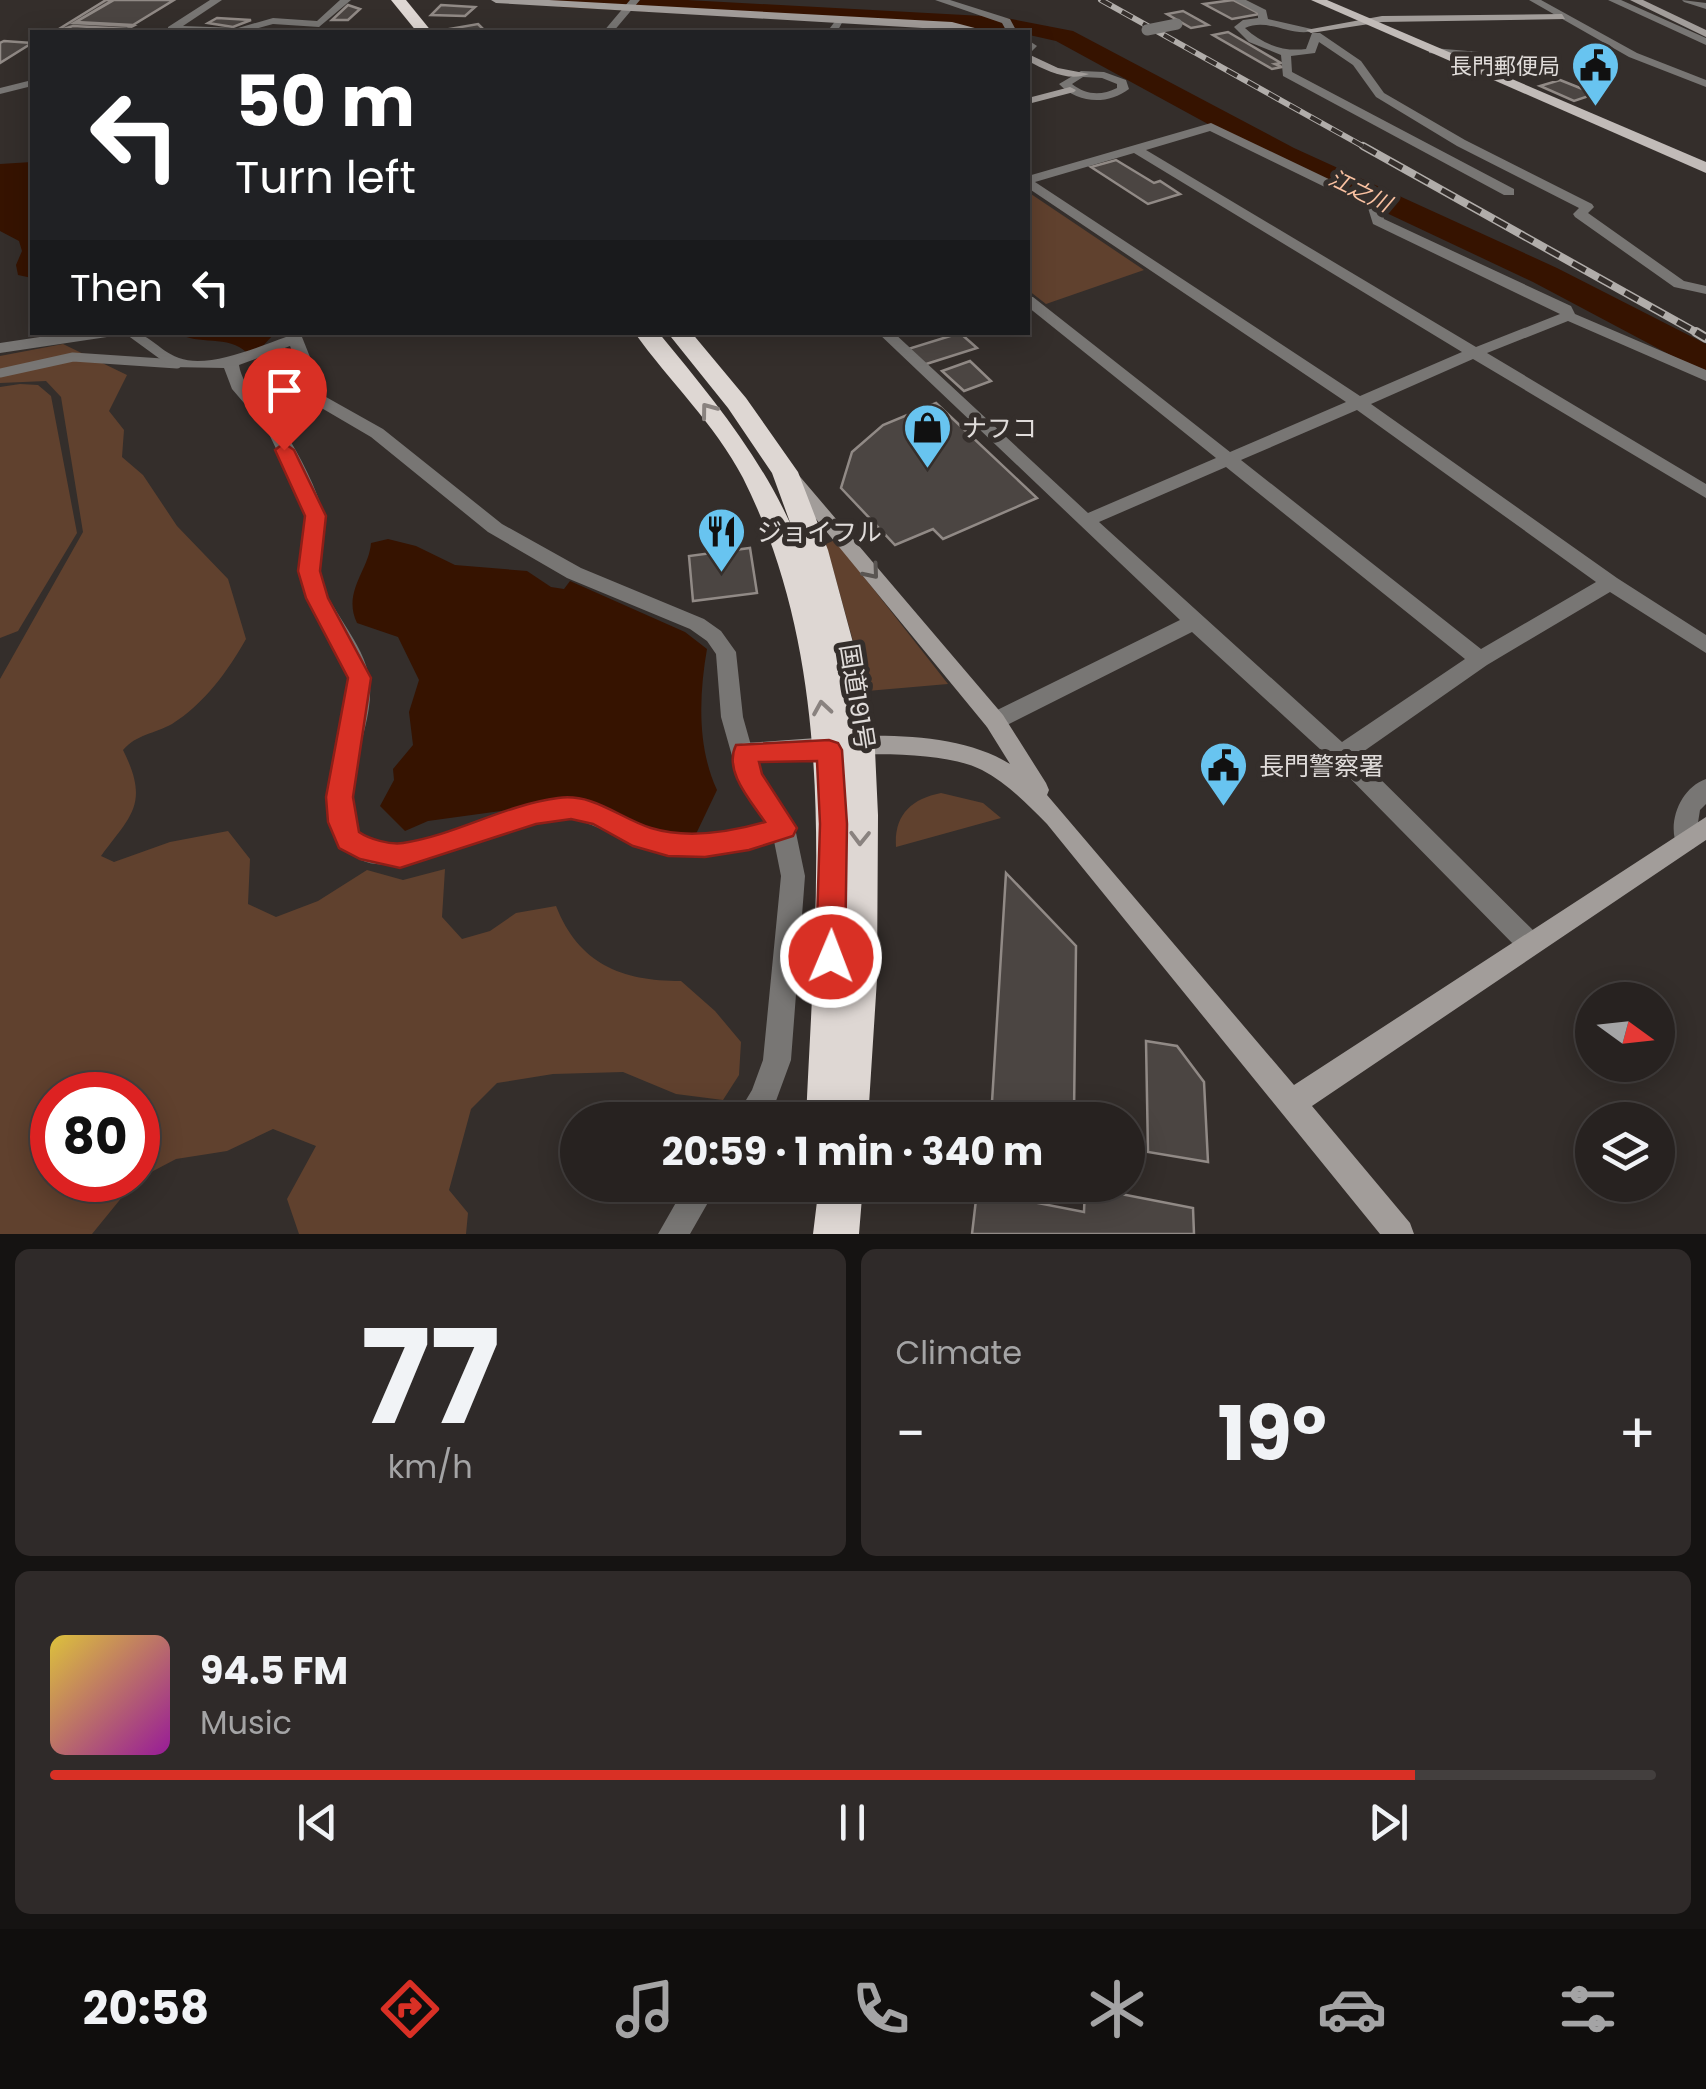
<!DOCTYPE html>
<meta charset="utf-8">
<style>
:root{--surface:#272220;--page:#2f2a29;--text:#f1f3f6;--muted:#a4a4a5;--line:#433f3e;--accent:#d93025}
body{margin:0;font-family:Poppins,"Noto Sans JP",sans-serif;background:var(--page);color:var(--text);height:100vh;display:flex;flex-direction:column;font-size:38px;white-space:nowrap}
*{box-sizing:border-box;margin:0}
p{font-size:32px;color:var(--muted)}
.icon{flex:none;width:55px;height:55px;fill:none;stroke:currentColor;stroke-width:2;stroke-linecap:round;stroke-linejoin:round}
.map{position:relative;height:1234px;overflow:hidden}
.side{display:flex;flex-direction:column;gap:15px;padding:15px;background:#151312;flex:1}
.side>*{flex:none}
.hud{position:absolute;left:30px;top:30px;width:1000px;height:305px;border-radius:0px;box-shadow:0 5px 25px #0003,0 0 0 2px var(--line);background:#202124;color:#fff;overflow:hidden}
.needle{width:65px;rotate:105deg}
.fabs{position:absolute;left:1575px;top:982px;display:grid;gap:20px}
.fabs a{display:grid;place-items:center;width:100px;height:100px;border-radius:50%;background:var(--surface);box-shadow:0 5px 25px #0003,0 0 0 2px var(--line);font-size:50px}
.speed{position:absolute;left:30px;top:1072px;display:flex;gap:20px;font-size:50px;font-weight:700;text-align:center}
.speed>*{display:grid;place-content:center;width:130px;height:130px;border-radius:50%;background:var(--surface);box-shadow:0 5px 25px #0003,0 0 0 2px var(--line);line-height:1}
.speed .limit{border:15px solid #d22;background:#fff;color:#111}
.pin{position:absolute;display:grid;place-items:center;width:85px;height:85px;color:#fff;margin:-102px -42px;border-radius:50% 50% 50% 0;rotate:-45deg;box-shadow:0 0 10px #0007}
.pin .icon{rotate:45deg}
.me{position:absolute;width:110px;margin:-55px;rotate:1deg;stroke-linejoin:round;filter:drop-shadow(0 0 8px #0008)}
.turn{display:flex;align-items:center;gap:35px;height:210px;padding:0 40px;font-size:45px}
.turn .icon{width:130px;height:130px;stroke-width:2.5}
.turn b{display:block;font-size:70px;line-height:85px}
.then{display:flex;align-items:center;height:95px;padding:0 40px;background:#0003;gap:20px;font-size:38px}
.big{font-size:75px;font-weight:700;line-height:1.1}
.side .card{flex:1;display:flex;flex-direction:column;justify-content:center;gap:15px;min-width:0;padding:0 35px;border-radius:15px;background:var(--page)}
.side .dial{align-items:center;gap:0}
.dial b{font-size:130px;line-height:1}
.song{display:flex;align-items:center;gap:30px}
.cover{width:120px;height:120px;border-radius:15px;background:linear-gradient(135deg,hsl(50 70% 55%),hsl(300 70% 35%))}
.played{height:10px;border-radius:5px;background:linear-gradient(90deg,var(--accent) 85%,var(--line) 85%)}
.keys{display:flex;justify-content:space-around;direction:ltr}
.heat{display:flex;justify-content:space-between;align-items:center;font-size:55px;direction:ltr}
.side .tiles{flex:1;display:grid;gap:15px;grid-template-columns:1fr 1fr}
.card:last-child{grid-column:span 2}
.trip{position:absolute;left:560px;top:1102px;width:585px;height:100px;border-radius:50px;background:var(--surface);box-shadow:0 5px 25px #0003,0 0 0 2px var(--line);font-weight:700;line-height:100px;text-align:center}
.tab-bar{display:flex;height:160px;justify-content:space-around;align-items:center;background:#100e0d;color:var(--muted)}
.tab-bar .icon{width:70px;height:70px}
.tab-bar .on{color:var(--accent)}
.tab-bar b{font-size:45px;color:var(--text)}
.map>svg:first-child{display:block}
.green{fill:#60412e}
.water{fill:#361300}
.lines{fill:none;stroke-linecap:round;stroke-linejoin:round}
.river{fill:#361300;fill-rule:evenodd}
.building{fill:#4b4542;stroke:#918a86;stroke-width:2.5}
.lane{stroke:#787674;stroke-width:9}
.street{fill:#787674;fill-rule:evenodd}
.secondary{fill:#a29d9a;fill-rule:evenodd}
.primary{fill:#c1bbb8;fill-rule:evenodd}
.highway{fill:#ded7d3;fill-rule:evenodd}
.rail-far2-casing{stroke:#b1adaa;stroke-width:6}
.rail-far1-casing{stroke:#b1adaa;stroke-width:8}
.rail-casing{stroke:#b1adaa;stroke-width:10}
.rail-far2{stroke:#342e2b;stroke-width:4;stroke-dasharray:12;stroke-linecap:butt}
.rail-far1{stroke:#342e2b;stroke-width:5;stroke-dasharray:15;stroke-linecap:butt}
.rail{stroke:#342e2b;stroke-width:6;stroke-dasharray:19;stroke-linecap:butt}
.street-bridge{stroke:#787674;stroke-width:11}
.oneway{stroke:#89827f}
.oneway2{stroke:#5a5552}
.route{fill:#d93025;stroke:#8d1f18;stroke-width:2.5}
.labels{text-anchor:middle;dominant-baseline:central;stroke-width:10;stroke-linejoin:round;paint-order:stroke}
.far-poi-label{font-size:22px;fill:#e0dcda;stroke:#342e2b;text-anchor:end}
.far-water-label{font-size:22px;font-style:italic;fill:#f9c1a1;stroke:#342e2b}
.poi-label{font-size:25px;fill:#e0dcda;stroke:#342e2b;text-anchor:start}
.street-label{font-size:25px;fill:#e0dcda;stroke:#342e2b}
</style>
<div class="map">
<svg width="1706" height="1234" viewBox="0 0 1706 1234">
<rect width="100%" height="100%" fill="#342e2b"/>
<path class="green" d="M1028,192L1144,270L1046,304L1028,290Z
M63,344L127,375L109,411L124,430L122,457L143,475L177,526L228,579L246,639C228,671 204,704 172,724C154,734 137,734 123,750C150,804 131,815 101,856L114,862L170,842L228,831L250,859L248,904L276,917L318,901L367,870L403,880L445,869L442,917L462,939L490,931L516,913L556,906C579,964 621,981 681,981L715,1011L741,1042L739,1075L723,1100L676,1094L623,1072L553,1074L497,1083L471,1109L449,1190L468,1213L466,1234H299L287,1199L316,1146L273,1129L227,1151L176,1159L138,1179V1095H52V1180H136L92,1234H0V679L83,532L61,397L46,381L0,383V356Z
M20,384L38,385L51,396L77,533L18,631L0,638V387Z
M835,540L948,684L867,691L826,544Z
M941,793L983,803L1001,818L896,847C894,815 911,799 941,793Z"/>
<path class="water" d="M32,162V278L18,275L16,265L22,251L19,241L0,231V164Z
M178,333L274,332V334L260,349L247,353C229,334 197,346 178,333Z
M388,539L416,546L455,565L527,571L551,587L564,589L570,581L685,632L707,649C699,695 697,747 717,790L696,834C645,836 621,808 574,801L428,821L405,831L380,806L394,780L393,769L413,745L409,712L419,680L398,637L357,623C342,592 369,570 371,543Z"/>
<g class="lines">
<path class="river" d="M549,0H687L1001,17L1073,31L1294,148L1557,268L1706,344V370L1693,367L1533,282L1274,160L1056,41L1007,30L560,7Z"/>
</g>
<path class="building" d="M106,0H113L74,23L133,26L127,29L73,26L54,32Z
M114,0H174L133,25L76,22Z
M1233,0L1260,14L1232,19L1204,4Z
M348,5L360,9L348,20H332Z
M441,5L475,7L465,16L431,15Z
M1183,11L1208,25L1191,28L1167,14Z
M217,18L251,20L233,27L208,23Z
M478,24L486,32L438,31Z
M1228,32L1281,63L1275,64L1282,67L1272,69L1213,35Z
M4,41L32,43L0,63V43Z
M1560,80L1595,94L1574,101L1540,86Z
M1116,160L1154,183L1160,181L1180,194L1148,204L1091,167Z
M960,333L977,348L923,365L908,349Z
M970,361L991,381L964,391L942,371Z
M936,403L1037,498L943,539L933,529L895,545L841,488L852,452L883,425Z
M750,548L757,593L693,601L689,556Z
M1006,873L1076,946L1074,1114L992,1102Z
M1146,1041L1177,1046L1204,1082L1208,1162L1148,1152Z
M1085,1187L1193,1208L1194,1234H972L977,1191L1084,1212Z"/>
<g class="lines">
<path class="lane" d="M0,373L73,357L177,364"/>
<path class="street" d="M210,0H222L183,26L238,28L273,18L317,21L340,0H351L319,27L273,24L244,32L168,31V27Z
M630,0H640L613,32H603Z
M935,0H950L1010,19L1017,32H1007L1002,23Z
M1234,0H1246L1266,10L1268,19L1316,30C1293,39 1269,17 1245,28C1262,44 1283,52 1306,49L1312,33H1320L1361,61L1384,93L1465,140L1592,204L1594,207L1588,213L1684,281L1706,286V294L1674,287L1575,217L1573,214L1579,208L1457,146L1376,97L1353,65L1319,42L1315,53L1291,56L1292,72L1514,189V195H1504L1283,76L1281,55L1249,42L1234,27L1243,20L1258,18V13Z
M1529,0H1541L1637,53L1706,80V87L1629,57Z
M1608,0H1621L1706,38V45Z
M1682,0L1706,3V9L1684,2Z
M839,16L844,19L837,32H827Z
M1028,40L1037,46L1028,55Z
M1433,48L1526,56L1531,59L1526,62L1429,53V49Z
M1081,71L1104,72L1126,80L1129,89C1108,105 1078,104 1059,84ZM1083,77L1102,78L1117,84V88C1101,96 1086,95 1072,84Z
M32,80V86L0,94V88Z
M1211,123L1379,203L1384,219L1571,306L1575,314L1706,370V381L1568,321L1487,353L1706,484V498L1473,359L1371,404L1617,578L1706,635V653L1610,592L1487,665L1357,756L1539,936L1543,944L1539,952L1530,956L1521,952L1333,761L1192,632L1003,727L995,730L987,727L984,721L987,715L1180,620L877,332H893L1088,513L1216,458L1028,307V296L1033,297L1230,452L1346,402L1028,188V176ZM1210,131L1368,208L1373,224L1560,314L1476,347L1146,150ZM1134,153L1462,352L1360,396L1035,182ZM1357,410L1596,582L1481,649L1241,460ZM1226,467L1465,659L1342,742L1099,522Z
M73,332H114L107,337L0,353V343Z
M123,332C152,332 155,349 179,358C208,369 258,347 286,337L285,332H300L326,397L383,429L502,524L581,568L704,619L721,631L736,652L743,717L759,774L795,828L805,876L791,1060L773,1109L765,1120H734L752,1090L763,1060L781,876L774,841C727,855 679,862 632,844C611,835 591,821 568,819C502,815 342,933 328,805L349,700L347,672L301,581L300,566L307,521L302,502L267,430L232,389L224,368L171,367ZM290,346L313,403L371,437L488,532L567,578L690,629L707,641L716,654L721,717L738,777L766,823C727,833 684,841 644,827C618,818 594,800 565,799C503,798 412,872 357,832C336,786 373,733 370,686C369,649 333,615 321,581C316,555 331,530 321,505C311,477 295,446 278,422C265,402 243,390 239,365Z
M1706,779V804L1700,810L1694,848L1686,851L1678,848C1666,824 1680,788 1706,779Z
M686,1185H718L690,1234H658Z"/>
<path class="secondary" d="M491,0H549L952,22L990,32L496,3Z
M1630,0H1643L1706,30V37Z
M1562,14L1565,19L1382,22L1311,33L1306,30L1382,16Z
M1028,54L1058,68L1089,74C1069,82 1047,71 1028,61Z
M1070,87L1076,90L1074,92L1028,104V98Z
M790,470L796,472L1003,715L1046,783L1049,790L1047,795L1294,1085L1706,817V840L1312,1106L1410,1223L1414,1234H1380L1047,824C1027,804 1007,783 982,770C928,743 805,758 744,761L736,758L733,752L736,746L744,743C823,739 940,721 1010,764L987,727L784,480L781,476L784,472Z"/>
<path class="primary" d="M1311,0H1327L1706,162V173Z"/>
<path class="highway" d="M391,0H406L432,32H417Z
M634,332H658C709,394 757,451 791,525L772,473L728,408L667,332H691L746,398L798,472L828,550L862,676L875,750L878,815L877,979L868,1120H806C815,907 842,675 743,478C715,424 669,381 634,332Z
M819,1185H863L859,1234H813Z"/>
<defs>
<path id="rail-far2" d="M1101,0L1368,149"/>
<path id="rail-far1" d="M1363,146L1701,335"/>
<path id="rail" d="M1696,332L1706,338"/>
</defs>
<use href="#rail-far2" class="rail-far2-casing"/>
<use href="#rail-far1" class="rail-far1-casing"/>
<use href="#rail" class="rail-casing"/>
<use href="#rail-far2" class="rail-far2"/>
<use href="#rail-far1" class="rail-far1"/>
<use href="#rail" class="rail"/>
<path class="street-bridge" d="M1147,30L1177,24"/>
</g>
<defs><path id="oneway-chevron" d="M-2-3.5L2.5 0L-2 3.5" fill="none" stroke-width="1.6" stroke-linecap="round" stroke-linejoin="round" transform="scale(2.5)"/></defs>
<g class="oneway">
<use href="#oneway-chevron" transform="translate(708 410) rotate(-127)"/>
<use href="#oneway-chevron" transform="translate(822 708) rotate(-99)"/>
<use href="#oneway-chevron" transform="translate(860 838) rotate(91)"/>
</g>
<use class="oneway2" href="#oneway-chevron" transform="translate(872 572) rotate(50)"/>
<path class="route" d="M284,443L294,450L326,516L320,571L328,598L371,678L353,797L359,832C369,839 390,845 403,843C456,835 504,805 558,798C594,793 619,818 651,828C687,839 730,832 765,822C751,801 723,771 736,745L829,740L838,743L842,750L847,824L845,957L841,967L831,971L820,967L816,957L820,824L817,761L759,762L762,774L797,828L793,836L749,850L705,857L668,856L633,846L593,824L571,819L536,824L400,868L360,859L339,848L328,822L326,797L348,678L306,598L298,571L305,516L275,450Z"/>
<defs>
<symbol id="civic-pin" viewBox="-11 -11 22 30"><path d="M0 17L-7.5 6A9.5 9.5 0 1 1 7.5 6Z" fill="#68c4f0" stroke="#342e2b"/><path d="M-.6-6.5H3V-4.5H.6V-3L4-1V1h2V6H-6V1h2V-1L-.6-3ZM-1.2 2.5V6h2.4V2.5Z" fill="#111"/></symbol>
<symbol id="shop-pin" viewBox="-11 -11 22 30"><path d="M0 17L-7.5 6A9.5 9.5 0 1 1 7.5 6Z" fill="#68c4f0" stroke="#342e2b"/><path d="M-5-2.5h2.3a2.7 3.5 0 0 1 5.4 0H5L5.5 6h-11ZM-1.5-2.5h3a1.5 2.3 0 0 0-3 0Z" fill="#111"/></symbol>
<symbol id="restaurant-pin" viewBox="-11 -11 22 30"><path d="M0 17L-7.5 6A9.5 9.5 0 1 1 7.5 6Z" fill="#68c4f0" stroke="#342e2b"/><path d="M-5-6h1v4h1v-4h1v4h1v-4h1v5L-1.5 .5V6h-2V.5L-5-1ZM5-6V6H3V1.5H1.5Q1.5-4 5-6Z" fill="#111"/></symbol>
</defs>
<g fill-rule="evenodd">
<use href="#civic-pin" x="1568" y="38" width="55" height="75"/>
<use href="#shop-pin" x="900" y="400" width="55" height="75"/>
<use href="#restaurant-pin" x="694" y="504" width="55" height="75"/>
<use href="#civic-pin" x="1196" y="738" width="55" height="75"/>
</g>
<g class="labels">
<g class="far-poi-label">
<text x="1560" y="66">長門郵便局</text>
</g>
<g class="far-water-label">
<text transform="translate(1360 191) rotate(26)">江之川</text>
</g>
<g class="poi-label">
<text x="962" y="428">ナフコ</text>
<text x="757" y="532">ジョイフル</text>
<text x="1259" y="766">長門警察署</text>
</g>
<g class="street-label">
<text transform="translate(857 697) rotate(81)">国道191号</text>
</g>
</g>
</svg>
<div class="fabs">
<a><svg class="needle" viewBox="-14 -14 28 28"><path d="M0-13l5 13h-10z" fill="#e53935"/><path d="M0 13l5-13h-10z" fill="#a4a4a5"/></svg></a>
<a><svg class="icon" aria-label="layers" viewBox="0 0 24 24"><path d="M12 4l9 5-9 5-9-5zM3 14l9 5 9-5"/></svg></a>
</div>
<div class="speed"><div class="limit">80</div></div>
<div class="pin" style="left:284px;top:450px;background:#d93025"><svg class="icon" aria-label="arrive" viewBox="0 0 24 24"><path d="M6 21V4h12l-3 4 3 4H6"/></svg></div>
<svg class="me" style="left:831px;top:957px" viewBox="-20 -20 40 40"><circle r="17" fill="#d93025" stroke="#fff" stroke-width="3"/><path d="M0-11L8 9 0 5-8 9z" fill="#fff"/></svg>
<div class="trip">20:59 · 1 min · 340 m</div>
<div class="hud">
<div class="turn"><svg class="icon" aria-label="left" viewBox="0 0 24 24"><path d="M17 20v-9H6M10 6l-5 5 5 5"/></svg><div><b>50 m</b>Turn left</div></div>
<div class="then">Then<svg class="icon" aria-label="left" viewBox="0 0 24 24"><path d="M17 20v-9H6M10 6l-5 5 5 5"/></svg></div>
</div>
</div>
<section class="side">
<div class="tiles">
<div class="card dial"><b>77</b><p>km/h</p></div>
<div class="card"><p>Climate</p>
<div class="heat"><a>−</a><b class="big">19°</b><a>+</a></div>
</div>
<div class="card">
<div class="song"><i class="cover"></i><div><b>94.5 FM</b><p>Music</p></div></div>
<div class="played"></div>
<div class="keys"><svg class="icon" aria-label="previous" viewBox="0 0 24 24"><path d="M18 5L8 12l10 7zM5 5v14"/></svg><svg class="icon" aria-label="pause" viewBox="0 0 24 24"><path d="M8 5v14M16 5v14"/></svg><svg class="icon" aria-label="next" viewBox="0 0 24 24"><path d="M6 5l10 7-10 7zM19 5v14"/></svg></div>
</div>
</div>
</section>
<nav class="tab-bar">
<b>20:58</b>
<svg class="icon on" aria-label="directions" viewBox="0 0 24 24"><path d="M12 3l9 9-9 9-9-9zM9 14v-3h6M13 9l2 2-2 2"/></svg>
<svg class="icon" aria-label="music" viewBox="0 0 24 24"><path d="M9 18V5l10-2v13"/><circle cx="6" cy="18" r="3"/><circle cx="16" cy="16" r="3"/></svg>
<svg class="icon" aria-label="phone" viewBox="0 0 24 24"><path d="M5 4h4l2 5-3 2q2 4 5 5l2-3 5 2v4C11 20 4 13 5 4z"/></svg>
<svg class="icon" aria-label="climate" viewBox="0 0 24 24"><path d="M12 3v18M4 7l16 10M4 17L20 7"/></svg>
<svg class="icon" aria-label="car" viewBox="0 0 24 24"><path d="M5 17H2v-5l4-1 3-4h7l3 4 3 1v5h-3M9 17h6M6 11h13"/><circle cx="7" cy="17" r="2"/><circle cx="17" cy="17" r="2"/></svg>
<svg class="icon" aria-label="filters" viewBox="0 0 24 24"><path d="M4 7h16M4 17h16"/><circle cx="9" cy="7" r="2"/><circle cx="15" cy="17" r="2"/></svg>
</nav>
